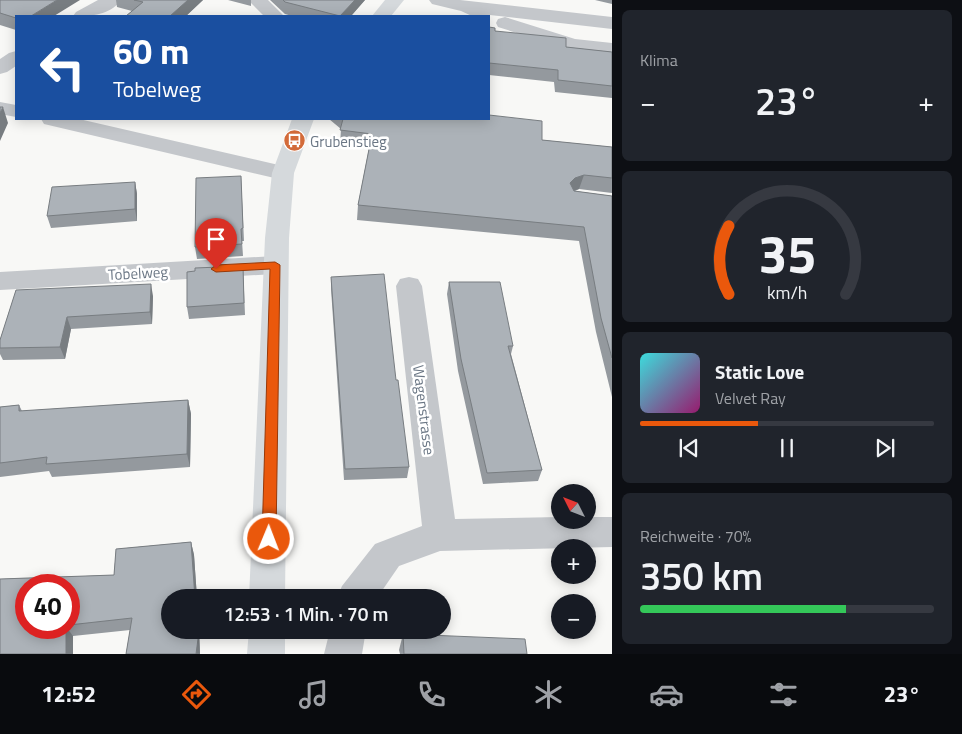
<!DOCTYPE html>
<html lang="de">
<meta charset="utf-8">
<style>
:root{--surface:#171b24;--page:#20242c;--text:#f1f3f6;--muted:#9ea1a6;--line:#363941;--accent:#ea580c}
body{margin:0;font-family:"Titillium Web",sans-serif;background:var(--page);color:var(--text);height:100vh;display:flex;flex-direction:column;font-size:19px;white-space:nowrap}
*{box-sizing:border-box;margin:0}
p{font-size:16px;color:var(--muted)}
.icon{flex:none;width:28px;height:28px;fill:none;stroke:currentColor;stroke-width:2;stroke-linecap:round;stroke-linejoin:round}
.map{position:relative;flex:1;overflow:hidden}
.side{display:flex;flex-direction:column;gap:10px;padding:10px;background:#0d0f14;width:350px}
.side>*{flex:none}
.hud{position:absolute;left:15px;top:15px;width:475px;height:105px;border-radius:0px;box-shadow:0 2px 12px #0003;background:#1a4fa0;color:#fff;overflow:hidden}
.needle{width:32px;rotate:312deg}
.tools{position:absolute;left:551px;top:484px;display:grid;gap:10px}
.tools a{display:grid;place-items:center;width:45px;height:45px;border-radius:50%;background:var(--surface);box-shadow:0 2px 12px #0003;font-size:25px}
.speed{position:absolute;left:15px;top:574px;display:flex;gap:10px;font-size:25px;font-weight:700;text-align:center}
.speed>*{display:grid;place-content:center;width:65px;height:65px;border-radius:50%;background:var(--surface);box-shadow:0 2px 12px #0003;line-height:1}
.speed .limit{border:8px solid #d22;background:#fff;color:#111}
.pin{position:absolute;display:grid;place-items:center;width:42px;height:42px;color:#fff;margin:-51px -21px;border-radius:50% 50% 50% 0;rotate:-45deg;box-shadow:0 0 5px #0007}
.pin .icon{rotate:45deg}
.me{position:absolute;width:55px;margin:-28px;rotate:1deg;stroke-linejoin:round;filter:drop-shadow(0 0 4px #0008)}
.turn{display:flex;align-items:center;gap:18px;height:105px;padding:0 15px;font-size:22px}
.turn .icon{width:65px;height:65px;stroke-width:2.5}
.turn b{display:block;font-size:35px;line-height:42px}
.big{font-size:38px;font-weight:600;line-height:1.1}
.side .widget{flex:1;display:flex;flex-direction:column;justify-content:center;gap:8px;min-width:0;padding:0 18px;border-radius:8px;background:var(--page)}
.side .dial{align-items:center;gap:0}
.dial svg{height:130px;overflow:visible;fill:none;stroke:var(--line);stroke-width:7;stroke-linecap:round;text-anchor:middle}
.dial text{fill:var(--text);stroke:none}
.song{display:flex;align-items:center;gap:15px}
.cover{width:60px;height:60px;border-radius:8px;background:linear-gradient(135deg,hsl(180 70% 55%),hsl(320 70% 35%))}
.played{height:5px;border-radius:2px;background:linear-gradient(90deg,var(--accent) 40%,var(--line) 40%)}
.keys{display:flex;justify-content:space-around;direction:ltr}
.heat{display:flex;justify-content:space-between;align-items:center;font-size:28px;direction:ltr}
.charge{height:8px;border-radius:4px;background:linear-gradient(90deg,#34c759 70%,var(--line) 0)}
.trip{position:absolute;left:161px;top:589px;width:290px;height:50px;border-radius:25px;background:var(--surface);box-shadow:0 2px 12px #0003;font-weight:600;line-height:50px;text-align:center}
.tabs{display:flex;height:80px;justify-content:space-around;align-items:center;background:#090b0e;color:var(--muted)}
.tabs .icon{width:35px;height:35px}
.tabs .on{color:var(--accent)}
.tabs b{font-size:22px;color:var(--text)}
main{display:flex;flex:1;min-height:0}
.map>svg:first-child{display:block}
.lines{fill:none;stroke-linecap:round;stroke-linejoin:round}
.street{fill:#c4c7cb;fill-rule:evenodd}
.secondary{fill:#d5d9dc;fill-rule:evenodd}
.wall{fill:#94999e;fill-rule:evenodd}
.shaded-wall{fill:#787d81}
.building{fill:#acb2b8;stroke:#787d81}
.route{fill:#ea580c;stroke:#983908}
.labels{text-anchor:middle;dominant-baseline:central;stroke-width:5;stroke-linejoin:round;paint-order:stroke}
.poi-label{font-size:15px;fill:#6a7684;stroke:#fff;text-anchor:start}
.street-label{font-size:15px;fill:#6a7684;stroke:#fff}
</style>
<main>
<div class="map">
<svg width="612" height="654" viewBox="0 0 612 654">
<rect width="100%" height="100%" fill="#f8f8f6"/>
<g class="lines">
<path class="street" d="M98,0H121C111,15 89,17 73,16L76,12Z
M248,0H268L284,16H264Z
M429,0H460L612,17V29L490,15L489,17L472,16L461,11L432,4Z
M505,17L575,39L612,43V55L573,51L498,27L496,23L498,19Z
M16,51V66L7,72L0,74V59L9,53Z
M0,102L16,105V117L0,114Z
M41,119H79L283,166L291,168L294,173L291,178L283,180L44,124Z
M275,256L284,259L288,265L284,271L275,274L0,290V272Z
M409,277L418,279L422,286L455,519L560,517V520H588V517H612V547L440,551L399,566L377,598H337L342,586L375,544L422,526L396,286L400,279Z
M330,630H366L362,654H324Z"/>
<path class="secondary" d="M385,0H404L391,16H372Z
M292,119H314L294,173L289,238L285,598H249L265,238L272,173Z
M249,630H285V654H247Z"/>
</g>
<path class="wall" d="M0,0L16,16V30L0,25Z
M116,0H203L186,16H126L132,11L117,7Z
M228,0H251V6Z
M270,0H365L351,16H292L285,14Z
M595,0H612V4Z
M489,27L495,31L566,47L612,52V98L555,92L554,82L489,75Z
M329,119H489L542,140L612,147V193L579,189L575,191L612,196V397L596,332L579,241L357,220L358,205L369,148L340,145L341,129Z
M241,176L244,241H242L243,256L197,259L195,247Z
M135,182L137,194V221L51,228L47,216Z
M243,266L245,315L189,319L187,307L195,271Z
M331,277L396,380L409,467L407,478L344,480L331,289Z
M449,282L513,346L511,354L542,470L538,481L483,484L458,371L447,294Z
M16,290L153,296L152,324L71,329L65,359L3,360L0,354V340Z
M188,400L191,414L190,467L52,477L49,471L0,477V407L19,405L22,411Z
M191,542L194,555L197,598H170V630H199L200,654H126L130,630L73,636V654H0V579L114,575L116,549ZM26,585H69V628H26Z
M403,634L527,654H400L399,650Z"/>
<path class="shaded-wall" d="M57,0H80L54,16H31Z
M188,0H203L186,16H170Z
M355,0H365L351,16H340Z
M3,107L8,123L0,141V113Z
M584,175L579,189L570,192V183L575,178Z
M135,182L137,194V221L135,209Z
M151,284L153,296L152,324L150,312Z
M67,317L71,329L65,359L60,347Z
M188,400L191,414L190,467L187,454Z
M191,542L194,555L197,598H195Z
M66,628H67L73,636V654H66Z
M197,630H199L200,654H196Z"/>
<path class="building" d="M0,0H57L31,16H16V18L0,13Z
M134,0H188L170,16H126L143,2Z
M283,0H355L340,16L285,2Z
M489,27L495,28V31L566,38V47L612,52V86L558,80V70L489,63Z
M0,107H3L0,113Z
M489,115L542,121V140L612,147V178L584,175L575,178L570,183L574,191L612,196V358L601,318L584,227L358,205L372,134L340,130L343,119H489Z
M241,176L243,228L241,229L242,244L195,247L196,178Z
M135,182V209L47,216L52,187Z
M243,266L244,303L187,307V272L195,271V268Z
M384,274L396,380H398L409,467L345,469L331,277Z
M449,282H500L513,346H508L542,470L487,473L461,359Z
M151,284L150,312L67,317L60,347L0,348V340L16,290Z
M188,400L187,454L46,464L47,457L0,463V407L19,405V411Z
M191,542L195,598H170V630H197L198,639L196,654H126L132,618L69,625V585H26V628H66V654H0V579L114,575L116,549Z
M403,634L525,639L527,654H404Z"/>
<path class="route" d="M275,262L280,265L276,539L274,544L269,546L264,544L262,539L270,269L216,272L211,269L216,265Z"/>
<defs>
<symbol id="bus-disc" viewBox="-11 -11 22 22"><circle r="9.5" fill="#d36b3a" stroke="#fff"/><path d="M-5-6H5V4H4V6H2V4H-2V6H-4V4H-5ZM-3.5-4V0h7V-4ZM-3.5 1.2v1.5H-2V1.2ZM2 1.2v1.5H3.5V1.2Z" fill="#fff"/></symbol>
</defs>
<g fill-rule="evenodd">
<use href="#bus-disc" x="282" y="128" width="25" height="25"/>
</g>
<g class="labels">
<g class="poi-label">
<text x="310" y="141">Grubenstieg</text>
</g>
<g class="street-label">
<text transform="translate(138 273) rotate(-3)">Tobelweg</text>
<text transform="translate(424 410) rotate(83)">Wagenstrasse</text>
</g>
</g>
</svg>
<div class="tools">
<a><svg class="needle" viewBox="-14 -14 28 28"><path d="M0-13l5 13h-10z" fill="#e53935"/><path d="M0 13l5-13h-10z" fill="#9ea1a6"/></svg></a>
<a>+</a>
<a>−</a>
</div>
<div class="speed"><div class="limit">40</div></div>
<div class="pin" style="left:216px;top:269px;background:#d93025"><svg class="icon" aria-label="arrive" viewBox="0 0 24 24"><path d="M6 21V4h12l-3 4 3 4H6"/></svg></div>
<svg class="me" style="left:269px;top:539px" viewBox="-20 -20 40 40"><circle r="17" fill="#ea580c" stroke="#fff" stroke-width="3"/><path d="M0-11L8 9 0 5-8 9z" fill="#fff"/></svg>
<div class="trip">12:53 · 1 Min. · 70 m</div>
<div class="hud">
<div class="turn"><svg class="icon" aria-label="left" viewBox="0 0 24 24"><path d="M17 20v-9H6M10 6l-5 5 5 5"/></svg><div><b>60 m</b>Tobelweg</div></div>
</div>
</div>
<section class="side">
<div class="widget"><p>Klima</p>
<div class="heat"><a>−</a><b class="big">23°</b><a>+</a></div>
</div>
<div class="widget dial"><svg viewBox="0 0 100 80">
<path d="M14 69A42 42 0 1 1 86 69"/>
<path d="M14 69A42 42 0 0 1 14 27" stroke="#ea580c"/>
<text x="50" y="56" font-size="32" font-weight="700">35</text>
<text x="50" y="72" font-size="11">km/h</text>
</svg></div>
<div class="widget">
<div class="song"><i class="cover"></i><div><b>Static Love</b><p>Velvet Ray</p></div></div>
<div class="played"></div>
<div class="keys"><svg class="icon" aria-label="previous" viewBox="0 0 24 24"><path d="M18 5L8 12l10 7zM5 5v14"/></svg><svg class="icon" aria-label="pause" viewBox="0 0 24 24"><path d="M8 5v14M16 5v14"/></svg><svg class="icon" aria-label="next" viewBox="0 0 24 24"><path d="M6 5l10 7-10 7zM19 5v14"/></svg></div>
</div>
<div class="widget"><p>Reichweite · 70%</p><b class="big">350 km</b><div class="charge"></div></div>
</section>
</main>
<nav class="tabs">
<b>12:52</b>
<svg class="icon on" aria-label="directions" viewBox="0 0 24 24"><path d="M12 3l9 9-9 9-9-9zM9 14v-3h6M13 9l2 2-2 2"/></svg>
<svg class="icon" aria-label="music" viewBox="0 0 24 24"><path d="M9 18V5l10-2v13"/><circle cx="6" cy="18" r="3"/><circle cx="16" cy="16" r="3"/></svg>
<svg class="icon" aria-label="phone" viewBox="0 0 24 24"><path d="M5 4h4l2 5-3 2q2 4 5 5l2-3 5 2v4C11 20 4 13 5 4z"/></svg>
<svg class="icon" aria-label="climate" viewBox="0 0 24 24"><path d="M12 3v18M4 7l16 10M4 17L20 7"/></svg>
<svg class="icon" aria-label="car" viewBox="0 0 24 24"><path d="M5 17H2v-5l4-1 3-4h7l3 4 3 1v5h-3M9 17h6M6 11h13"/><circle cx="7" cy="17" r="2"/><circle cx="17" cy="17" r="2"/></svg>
<svg class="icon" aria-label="filters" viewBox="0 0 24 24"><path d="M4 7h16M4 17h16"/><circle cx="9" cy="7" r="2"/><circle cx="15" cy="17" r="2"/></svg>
<b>23°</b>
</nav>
